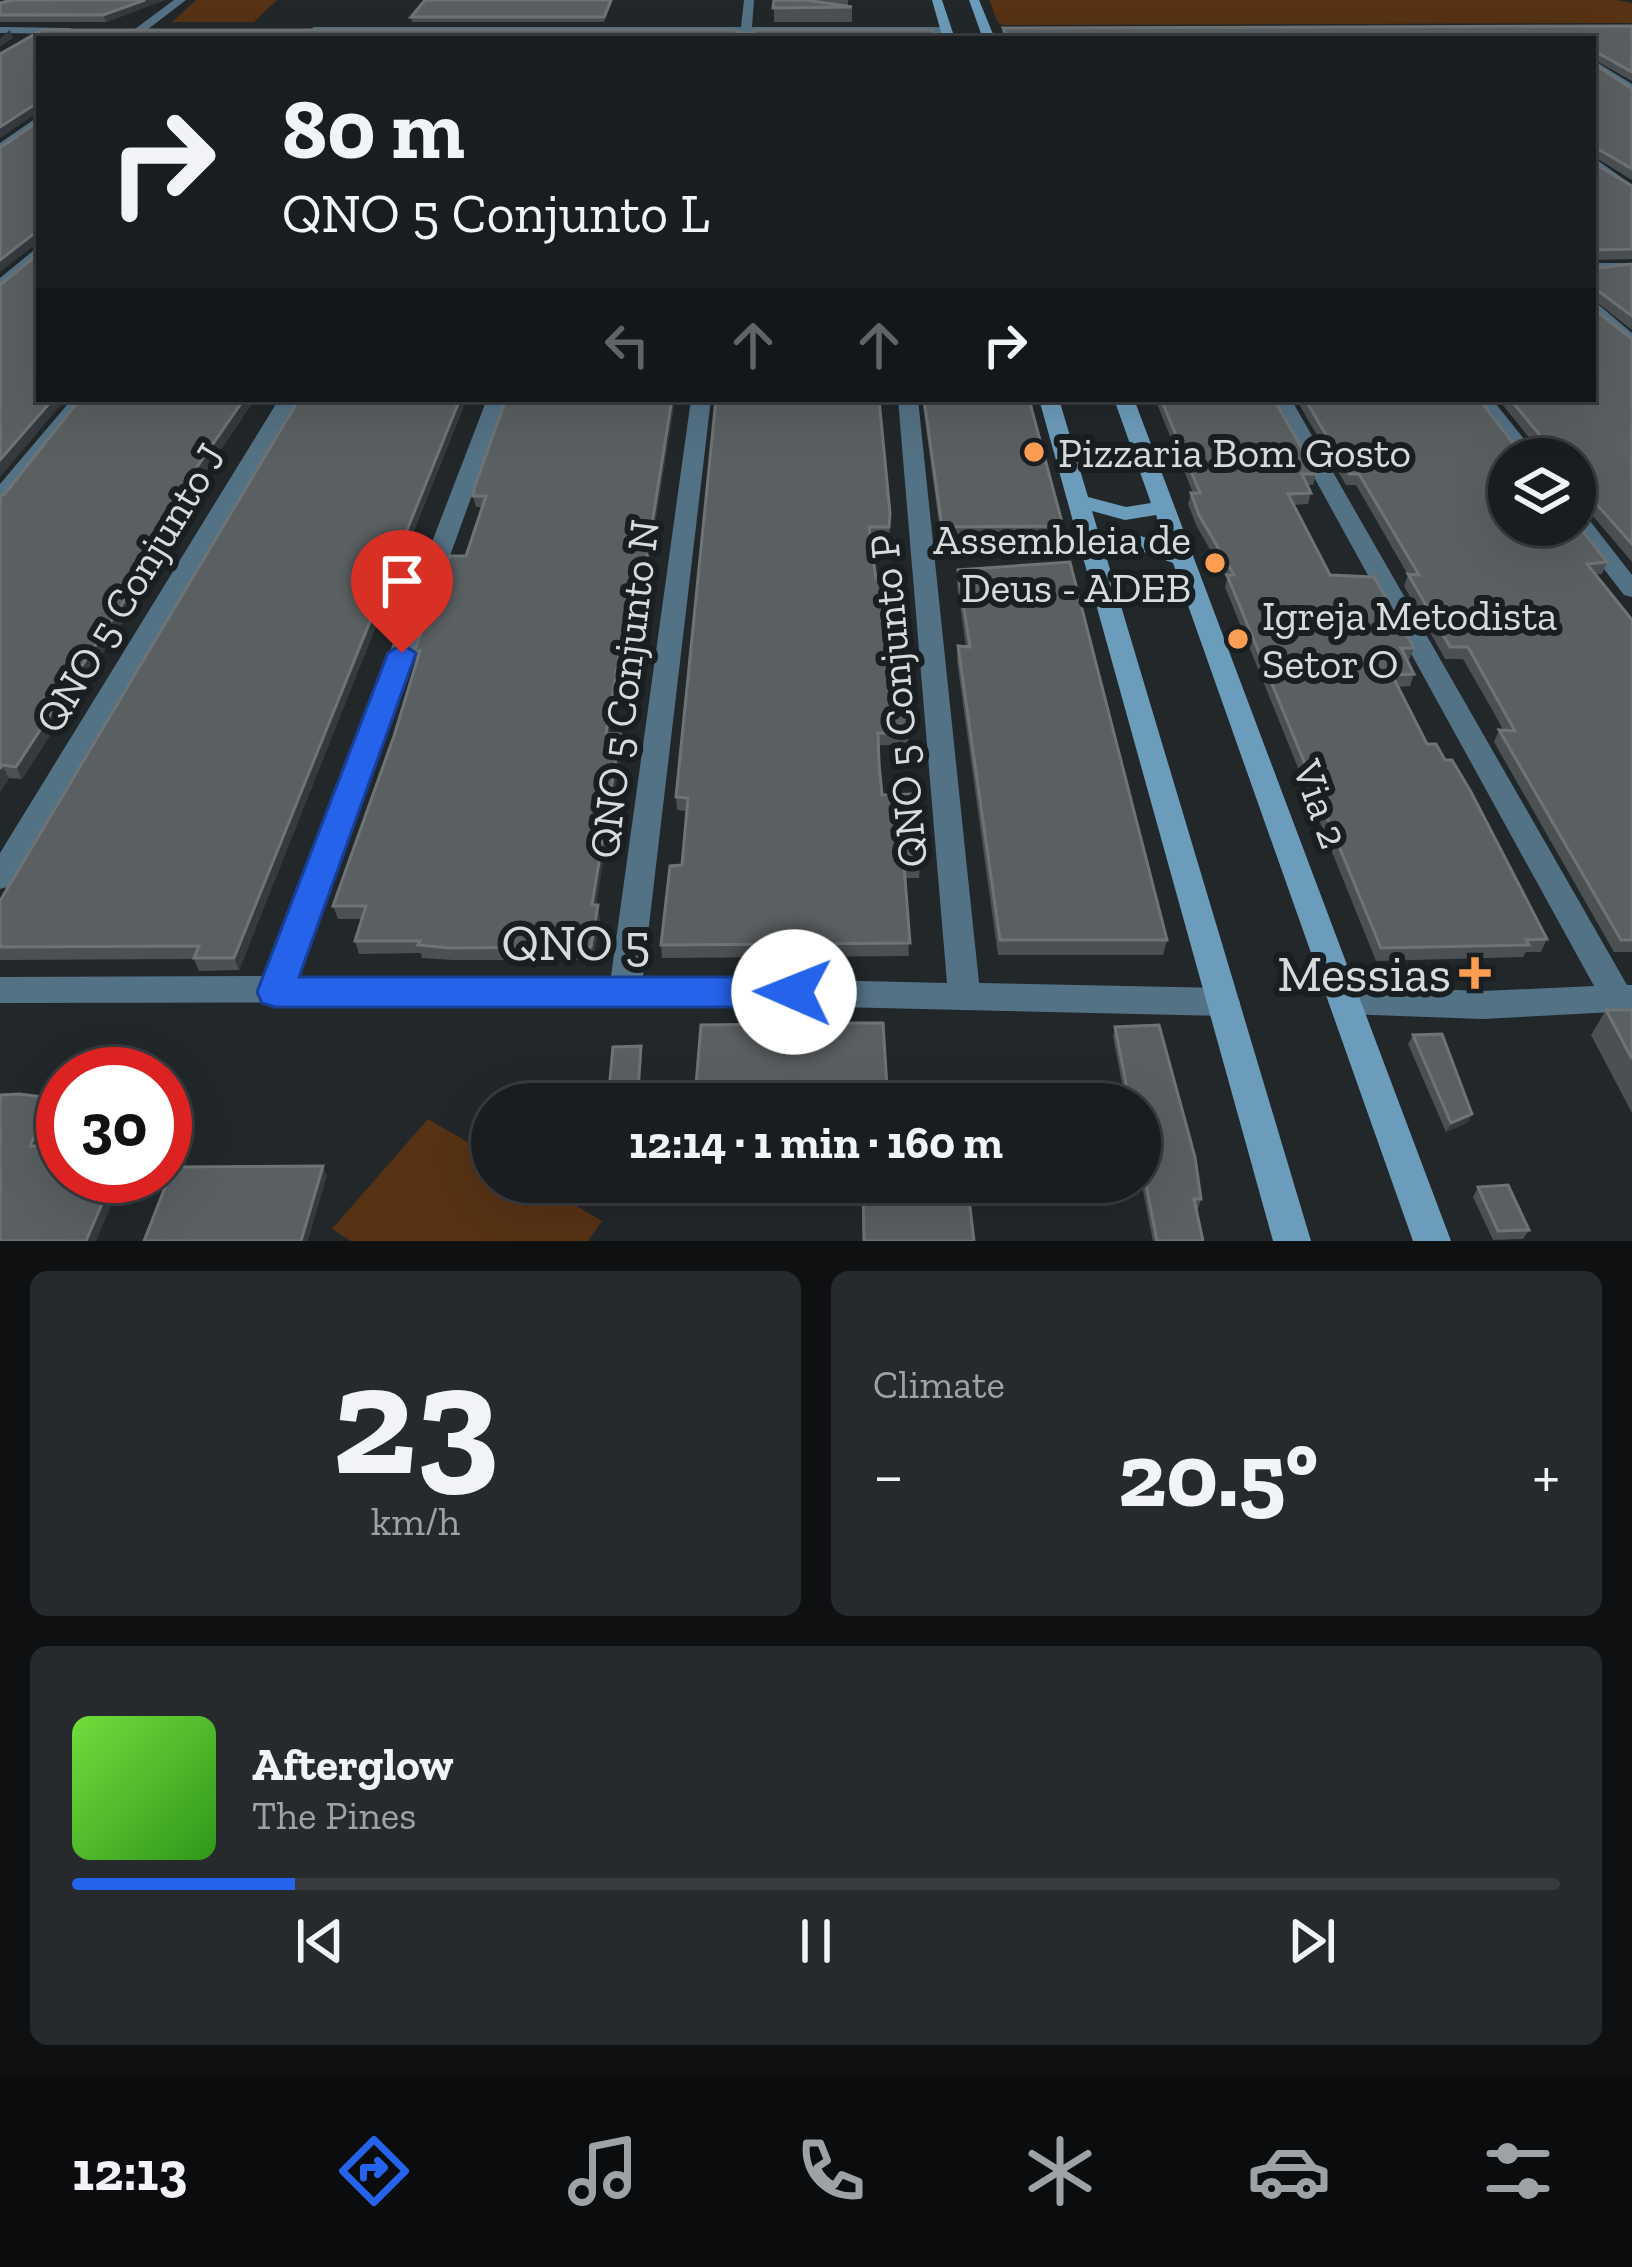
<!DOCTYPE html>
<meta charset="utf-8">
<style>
:root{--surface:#1a1d20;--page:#272a2d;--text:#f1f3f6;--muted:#9fa2a5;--line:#383b3e;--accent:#2563eb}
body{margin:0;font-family:"Zilla Slab",serif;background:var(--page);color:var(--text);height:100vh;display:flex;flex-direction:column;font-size:45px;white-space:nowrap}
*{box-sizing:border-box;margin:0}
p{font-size:39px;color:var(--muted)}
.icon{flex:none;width:66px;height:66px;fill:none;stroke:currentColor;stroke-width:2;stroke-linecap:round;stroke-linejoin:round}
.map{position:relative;height:1241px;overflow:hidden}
.panel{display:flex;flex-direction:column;gap:30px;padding:30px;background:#0e1012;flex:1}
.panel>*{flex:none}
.top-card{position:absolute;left:36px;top:36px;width:1560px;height:366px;border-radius:0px;box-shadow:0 12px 48px #0002,0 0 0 3px var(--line);background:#1a1d20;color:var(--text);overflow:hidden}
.controls{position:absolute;left:1488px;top:438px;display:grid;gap:24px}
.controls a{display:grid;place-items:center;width:108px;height:108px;border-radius:50%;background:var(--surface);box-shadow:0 12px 48px #0002,0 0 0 3px var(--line);font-size:60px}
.speed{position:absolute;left:36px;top:1047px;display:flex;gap:24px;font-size:60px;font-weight:700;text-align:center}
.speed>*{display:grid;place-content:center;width:156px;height:156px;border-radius:50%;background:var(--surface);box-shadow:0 12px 48px #0002,0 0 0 3px var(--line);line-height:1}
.speed .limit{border:18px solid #d22;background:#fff;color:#111}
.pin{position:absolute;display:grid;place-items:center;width:102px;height:102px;color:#fff;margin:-123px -51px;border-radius:50% 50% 50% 0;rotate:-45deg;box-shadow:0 0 12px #0007}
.pin .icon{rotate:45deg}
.me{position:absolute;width:132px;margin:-66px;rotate:271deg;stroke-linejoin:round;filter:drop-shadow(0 0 9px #0008)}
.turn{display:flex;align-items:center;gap:42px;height:252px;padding:0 48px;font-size:54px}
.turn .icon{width:156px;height:156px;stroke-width:2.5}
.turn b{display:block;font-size:84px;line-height:102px}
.lanes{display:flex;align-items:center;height:114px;padding:0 48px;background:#0003;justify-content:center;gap:60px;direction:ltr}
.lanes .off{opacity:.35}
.big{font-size:90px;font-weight:800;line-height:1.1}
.panel .tile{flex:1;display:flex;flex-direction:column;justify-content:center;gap:18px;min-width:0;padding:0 42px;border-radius:18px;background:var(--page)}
.panel .dial{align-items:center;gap:0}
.dial b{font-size:156px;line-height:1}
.song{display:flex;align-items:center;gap:36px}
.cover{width:144px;height:144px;border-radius:18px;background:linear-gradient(135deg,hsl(100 70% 55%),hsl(110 70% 35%))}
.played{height:12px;border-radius:6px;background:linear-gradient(90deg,var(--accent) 15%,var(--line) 15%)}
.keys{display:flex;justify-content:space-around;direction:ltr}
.heat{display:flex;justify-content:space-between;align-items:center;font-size:66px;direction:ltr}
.panel .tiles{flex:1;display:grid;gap:30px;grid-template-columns:1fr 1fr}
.tile:last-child{grid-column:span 2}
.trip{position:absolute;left:471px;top:1083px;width:690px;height:120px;border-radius:60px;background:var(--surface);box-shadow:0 12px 48px #0002,0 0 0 3px var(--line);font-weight:800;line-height:120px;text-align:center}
.tab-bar{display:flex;height:192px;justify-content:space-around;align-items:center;background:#0a0c0d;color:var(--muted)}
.tab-bar .icon{width:84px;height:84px}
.tab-bar .selected{color:var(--accent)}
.tab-bar b{font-size:54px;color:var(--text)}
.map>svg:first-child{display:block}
.green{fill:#573215}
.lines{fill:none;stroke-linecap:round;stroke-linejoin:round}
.minor{fill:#547285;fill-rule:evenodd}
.secondary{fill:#6c9cbb;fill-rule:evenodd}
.wall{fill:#4b5053}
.shaded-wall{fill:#343a3d}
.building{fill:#5a5f62;stroke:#6e7375;stroke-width:3}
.route{fill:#2563eb;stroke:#184099;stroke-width:3}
.poi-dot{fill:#fc9d53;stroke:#191e21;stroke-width:4.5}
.labels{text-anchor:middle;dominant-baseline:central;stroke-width:12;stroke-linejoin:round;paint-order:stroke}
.poi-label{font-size:42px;fill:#d8dbdd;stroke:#191e21;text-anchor:start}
.street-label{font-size:42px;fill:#d8dbdd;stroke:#191e21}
.near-street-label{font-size:51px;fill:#d8dbdd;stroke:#191e21}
.near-poi-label{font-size:51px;fill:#d8dbdd;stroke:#191e21;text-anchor:end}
</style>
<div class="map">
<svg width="1632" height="1241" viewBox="0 0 1632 1241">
<rect width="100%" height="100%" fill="#22272a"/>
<path class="green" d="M196,0H277L254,22H172Z
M989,0H1616L1632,3V23L1004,25L998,23Z
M428,1119L492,1156V1182H536L602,1221L588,1241H351L332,1229Z"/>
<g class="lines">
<path class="minor" d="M174,0H186L143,33H135V29Z
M744,0H754L752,27H947L952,30L947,33H751V39H739L740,33H314L309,30L314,27H741Z
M0,27L70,28L75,31L70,34L0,33Z
M1593,60L1632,84V93L1593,68Z
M39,116V126L0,153V143Z
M1593,157L1632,185V196L1593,168Z
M39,246V260L0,292V278Z
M1593,263H1632V273H1593Z
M1593,300L1632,333V348L1593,315Z
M72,399H92L8,502L0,503V484Z
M279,399H299L11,886L0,889V853Z
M487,399H507L297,976H611L691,399H711L643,976L947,983L898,399H918L979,983L1224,988L1235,992L1240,1002L1235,1012L1224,1016L625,1002L0,1003V977L265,976Z
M1271,399H1291L1627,985H1632V1011L1483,1019L1345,1014L1334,1010L1329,1000L1334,990L1345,986L1483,991L1594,986Z
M1472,399H1492L1540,459H1519Z
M1575,510L1583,512L1632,575V597L1624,595L1570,525H1575Z"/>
<path class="secondary" d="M16,0L15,2L0,9V2Z
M932,0H942L955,39H943Z
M969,0H979L995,39H983Z
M1039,399H1059L1088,497L1126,507L1151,503L1114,399H1134L1451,1241H1413L1173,563L1133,548L1112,549L1106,556L1311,1241H1273ZM1092,511L1125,520L1156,515L1166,545L1135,534L1100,538Z"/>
</g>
<path class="wall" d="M12,0H165L106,22H0V3Z
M613,0L604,22H412L411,17Z
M774,0H848V7H852V22H774Z
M1632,26V81L1593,59V39H1004L1002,35L1003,28Z
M1593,63L1632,89V180L1593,156V163L1632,186V259L1595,260L1597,268L1632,264V330L1594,300V309L1632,339V562L1587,509L1575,507V459H1509V525H1575V521L1607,562L1602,574H1595L1632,620V952H1614L1494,742L1499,730H1503L1494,713L1463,659H1445L1404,586L1408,575L1356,485H1346L1296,399H1479L1519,451H1540L1498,399H1593Z
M80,399H255L175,517L183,528L22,779L9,778L0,792V495H4Z
M299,399H484L480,405L466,400L239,970L199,971L194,959L0,960V901Z
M506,399H675L633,662H621L609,733L622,746L596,905L600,918L593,960H453L422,958L421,953L359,954L355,941L362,919H338L333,906L394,736L417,662L414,652L466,556L482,507H476L473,496Z
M716,399L890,525L889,539H871L876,579L909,733L908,745H878L882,795L920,865L919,878H905L909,956L662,958L661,945L682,865L687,811L677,810L676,797Z
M922,399H1029L1063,526L1061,537L941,538Z
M1155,399H1274L1316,474L1313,485H1307L1311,493L1308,504L1293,505L1330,575L1414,648L1409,660H1407L1414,674L1410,686L1398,687L1427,744L1547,939L1541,952H1526L1523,957L1376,961L1225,587L1227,579L1197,527L1188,504L1191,493H1193Z
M958,570L1167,940L1163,955H998L957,661L958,646L966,647L957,584Z
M1606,1010H1632V1113L1591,1035Z
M1115,1027L1201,1199L1198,1209H1196L1203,1241H1153L1140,1176V1104H1126L1113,1036Z
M1413,1035L1472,1114L1467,1123L1446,1132L1408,1044Z
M641,1046L642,1055L639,1098L610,1099L609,1090Z
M820,1182H967L974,1241H863L861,1183Z
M1478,1187L1529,1230L1523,1239L1493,1240L1473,1197Z"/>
<path class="shaded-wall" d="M145,0H165L106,22L103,15Z
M10,30L13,38L0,47V38Z
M37,103L39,112L0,138V127Z
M36,232L39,242L0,272V260Z
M53,399H66L0,477V460Z
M244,399H255L167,528L163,516Z
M460,399H466L239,970L234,958Z
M672,399H675L633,662L632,650Z
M179,517L183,528L22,779L16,767Z
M620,650L621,662L607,745L606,733Z
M620,734L622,746L594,918L592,905Z
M2,765L9,778L0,792V769Z
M598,905L600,918L593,960L591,947Z
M52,1098L58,1108L36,1156L30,1146Z
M1472,1114L1467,1123L1446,1132L1451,1123Z
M323,1166L327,1176L308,1241H301Z
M114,1176H124L96,1241H86Z"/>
<path class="building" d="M12,0H145L103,15H0V3Z
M425,0H611L604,17H411Z
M774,0H806L852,7L773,8Z
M1632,26V72L1593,50V39H1008L1003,28Z
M42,30H734L751,36L755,30H932L934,39H39V399H53L0,460V285L38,254L36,232L0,260V148L39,121L37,103L0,127V54Z
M1593,63L1632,89V169L1593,146Z
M1593,155V163L1632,186V249L1593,250L1597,268L1632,264V316L1593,287L1594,309L1632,339V544L1591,498L1577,495L1575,502V459H1509V525H1575V521L1607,562L1587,564L1632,620V940H1621L1499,730L1515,731L1468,647H1450L1408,574L1419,575L1359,474H1349L1305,399H1479L1519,451H1547L1548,445L1510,399H1593Z
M80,399H244L163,516L179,517L16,767L2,765L0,769V495H4Z
M299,399H460L234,958H194L199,946L0,947V901Z
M506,399H672L632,650H620L606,733L620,734L592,905H598L591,947L450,948L418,945L420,941H355L366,906H333L394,736L420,651L414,652L450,556H466L486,496H473L475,486Z
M716,399H879L890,513L889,527H869L876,579L895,577L896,675L906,676L909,733H878L879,763L882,795L913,794L920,865H904L910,943L661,945L670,866L682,865L688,798L676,797Z
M924,399H1029L1063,526L942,527Z
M1161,399H1274L1316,474H1302L1311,493L1288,494L1330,575L1374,577L1414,648H1401L1414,674L1392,675L1427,744H1436L1445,760H1452L1471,792L1547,939L1526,940L1529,945L1381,948L1227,575H1234L1199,515L1191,493H1200Z
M1070,562L1167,940H1000L958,646L970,647L958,570Z
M1606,1010H1632V1059Z
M796,1017L816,1023H883L888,1104H701L695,1097L701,1025L781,1024Z
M1159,1025L1195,1157L1201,1199H1194L1203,1241H1157L1140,1154V1104H1130L1115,1027Z
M1442,1034L1472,1114L1451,1123L1413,1035Z
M641,1046L638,1089L609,1090L613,1047Z
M19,1094L52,1098L30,1146H63V1176H114L86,1241H0V1095Z
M323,1166L301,1241H144L173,1167Z
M863,1182H967L974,1241H864Z
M1508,1185L1529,1230L1498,1231L1478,1187Z"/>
<path class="route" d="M402,644L416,653L299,977H794L807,981L812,992L807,1003L794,1007H275L262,1003L257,992L388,653Z"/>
<g class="poi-dot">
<circle cx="1034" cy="452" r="12"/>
<circle cx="1215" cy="563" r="12"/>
<circle cx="1238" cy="639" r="12"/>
<path d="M1469 955h12v12h12v12h-12v12h-12v-12h-12v-12h12z"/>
</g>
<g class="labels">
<g class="poi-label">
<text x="1058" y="452">Pizzaria Bom Gosto</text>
<text x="1191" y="539" text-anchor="end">Assembleia de<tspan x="1191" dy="48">Deus - ADEB</tspan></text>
<text x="1262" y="615">Igreja Metodista<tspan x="1262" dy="48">Setor O</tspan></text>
</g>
<g class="street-label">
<text transform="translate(130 588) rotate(-59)">QNO 5 Conjunto J</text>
<text transform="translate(624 689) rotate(-83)">QNO 5 Conjunto N</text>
<text transform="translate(898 701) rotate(-95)">QNO 5 Conjunto P</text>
<text transform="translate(1321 804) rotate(70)">Via 2</text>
</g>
<g class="near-street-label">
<text x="576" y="942">QNO 5</text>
</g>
<g class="near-poi-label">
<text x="1451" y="973">Messias</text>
</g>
</g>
</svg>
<div class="controls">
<a><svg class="icon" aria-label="layers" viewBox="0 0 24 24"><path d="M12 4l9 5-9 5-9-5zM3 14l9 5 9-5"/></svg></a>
</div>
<div class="speed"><div class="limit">30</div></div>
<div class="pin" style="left:402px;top:653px;background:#d93025"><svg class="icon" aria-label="arrive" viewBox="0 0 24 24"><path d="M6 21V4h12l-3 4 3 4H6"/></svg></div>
<svg class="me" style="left:794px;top:992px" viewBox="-20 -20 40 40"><circle r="19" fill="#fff"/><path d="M0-13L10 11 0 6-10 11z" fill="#2563eb"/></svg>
<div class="trip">12:14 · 1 min · 160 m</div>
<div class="top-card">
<div class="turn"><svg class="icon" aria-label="right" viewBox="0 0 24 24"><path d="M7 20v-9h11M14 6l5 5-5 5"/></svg><div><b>80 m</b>QNO 5 Conjunto L</div></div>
<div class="lanes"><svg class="icon off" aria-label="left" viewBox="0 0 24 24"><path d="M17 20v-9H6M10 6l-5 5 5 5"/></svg><svg class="icon off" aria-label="ahead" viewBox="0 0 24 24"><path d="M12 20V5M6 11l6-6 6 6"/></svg><svg class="icon off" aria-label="ahead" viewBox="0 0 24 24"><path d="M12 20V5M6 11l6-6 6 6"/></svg><svg class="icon" aria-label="right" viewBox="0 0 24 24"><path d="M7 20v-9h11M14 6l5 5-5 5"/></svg></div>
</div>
</div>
<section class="panel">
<div class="tiles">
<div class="tile dial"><b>23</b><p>km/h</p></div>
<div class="tile"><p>Climate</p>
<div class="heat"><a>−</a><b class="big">20.5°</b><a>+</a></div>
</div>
<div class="tile">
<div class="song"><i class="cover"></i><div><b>Afterglow</b><p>The Pines</p></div></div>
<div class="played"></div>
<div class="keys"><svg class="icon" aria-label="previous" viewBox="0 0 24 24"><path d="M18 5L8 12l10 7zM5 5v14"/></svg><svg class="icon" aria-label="pause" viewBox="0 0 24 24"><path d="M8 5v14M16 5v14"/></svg><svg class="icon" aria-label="next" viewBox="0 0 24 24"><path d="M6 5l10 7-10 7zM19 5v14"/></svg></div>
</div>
</div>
</section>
<nav class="tab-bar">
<b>12:13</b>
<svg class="icon selected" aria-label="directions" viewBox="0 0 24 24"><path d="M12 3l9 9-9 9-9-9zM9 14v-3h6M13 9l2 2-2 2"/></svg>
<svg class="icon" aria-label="music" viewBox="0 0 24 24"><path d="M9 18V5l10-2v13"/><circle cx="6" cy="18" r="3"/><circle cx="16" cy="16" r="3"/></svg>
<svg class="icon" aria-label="phone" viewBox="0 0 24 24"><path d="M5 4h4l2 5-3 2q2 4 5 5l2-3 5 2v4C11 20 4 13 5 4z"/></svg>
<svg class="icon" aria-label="climate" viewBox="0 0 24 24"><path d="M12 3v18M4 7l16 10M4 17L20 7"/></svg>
<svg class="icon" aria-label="car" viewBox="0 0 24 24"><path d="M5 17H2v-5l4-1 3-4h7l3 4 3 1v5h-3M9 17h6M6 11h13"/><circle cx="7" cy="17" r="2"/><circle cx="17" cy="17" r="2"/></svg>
<svg class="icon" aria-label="filters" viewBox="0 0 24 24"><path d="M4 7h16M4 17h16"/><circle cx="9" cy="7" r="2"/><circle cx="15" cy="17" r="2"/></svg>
</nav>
